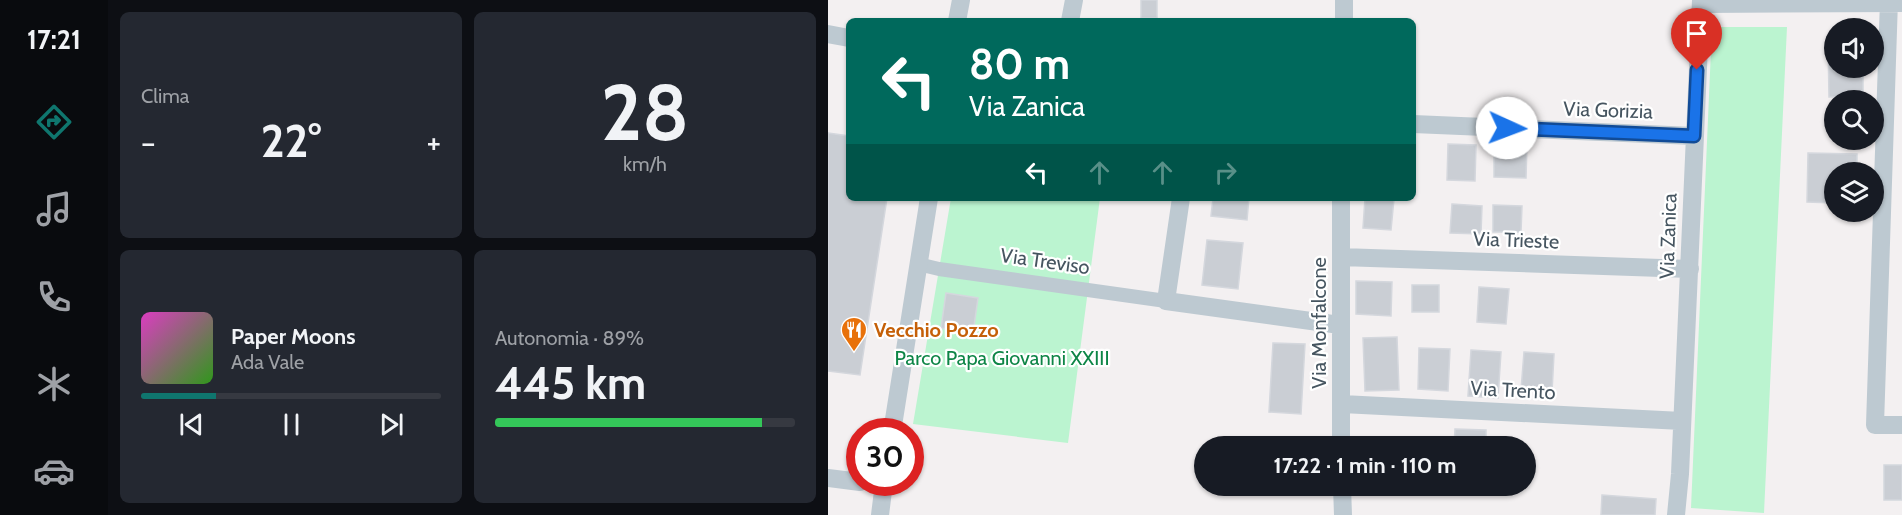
<!DOCTYPE html>
<html lang="it">
<meta charset="utf-8">
<style>
:root{--surface:#171b24;--page:#242831;--text:#f1f3f6;--muted:#9ea1a6;--line:#363941;--accent:#0f766e}
body{margin:0;font-family:Cabin,sans-serif;background:var(--page);color:var(--text);height:100vh;display:flex;flex-direction:column;font-size:22px;white-space:nowrap}
*{box-sizing:border-box;margin:0}
p{font-size:20px;color:var(--muted)}
.icon{flex:none;width:33px;height:33px;fill:none;stroke:currentColor;stroke-width:2;stroke-linecap:round;stroke-linejoin:round}
.map{position:relative;flex:1;overflow:hidden}
.sheet{display:flex;flex-direction:column;gap:12px;padding:12px;background:#0d0f14;width:720px}
.sheet>*{flex:none}
.guide{position:absolute;left:18px;top:18px;width:570px;height:183px;border-radius:9px;box-shadow:0 2px 4px #0004;background:#00695c;color:#fff;overflow:hidden}
.buttons{position:absolute;left:996px;top:18px;display:grid;gap:12px}
.buttons a{display:grid;place-items:center;width:60px;height:60px;border-radius:50%;background:var(--surface);box-shadow:0 2px 4px #0004;font-size:30px}
.speed{position:absolute;left:18px;top:418px;display:flex;gap:12px;font-size:30px;font-weight:700;text-align:center}
.speed>*{display:grid;place-content:center;width:78px;height:78px;border-radius:50%;background:var(--surface);box-shadow:0 2px 4px #0004;line-height:1}
.speed .limit{border:9px solid #d22;background:#fff;color:#111}
.pin{position:absolute;display:grid;place-items:center;width:51px;height:51px;color:#fff;margin:-62px -26px;border-radius:50% 50% 50% 0;rotate:-45deg;box-shadow:0 0 6px #0007}
.pin .icon{rotate:45deg}
.me{position:absolute;width:66px;margin:-33px;rotate:92deg;stroke-linejoin:round;filter:drop-shadow(0 0 4px #0008)}
.turn{display:flex;align-items:center;gap:21px;height:126px;padding:0 24px;font-size:27px}
.turn .icon{width:78px;height:78px;stroke-width:2.5}
.turn b{display:block;font-size:42px;line-height:51px}
.lanes{display:flex;align-items:center;height:57px;padding:0 24px;background:#0003;justify-content:center;gap:30px;direction:ltr}
.lanes .off{opacity:.35}
.big{font-size:45px;font-weight:700;line-height:1.1}
.sheet .widget{flex:1;display:flex;flex-direction:column;justify-content:center;gap:9px;min-width:0;padding:0 21px;border-radius:9px;background:var(--page)}
.sheet .dial{align-items:center;gap:0}
.dial b{font-size:78px;line-height:1}
.song{display:flex;align-items:center;gap:18px}
.cover{width:72px;height:72px;border-radius:9px;background:linear-gradient(135deg,hsl(310 70% 55%),hsl(110 70% 35%))}
.played{height:6px;border-radius:3px;background:linear-gradient(90deg,var(--accent) 25%,var(--line) 25%)}
.keys{display:flex;justify-content:space-around;direction:ltr}
.heat{display:flex;justify-content:space-between;align-items:center;font-size:33px;direction:ltr}
.charge{height:9px;border-radius:4px;background:linear-gradient(90deg,#34c759 89%,var(--line) 0)}
.sheet .tiles{flex:1;display:grid;gap:12px;grid-template-columns:repeat(2,1fr)}
.trip{position:absolute;left:366px;top:436px;width:342px;height:60px;border-radius:30px;background:var(--surface);box-shadow:0 2px 4px #0004;font-weight:700;line-height:60px;text-align:center}
main{display:flex;flex:1;min-height:0}
.menu{display:flex;flex-direction:column;width:108px;justify-content:space-around;align-items:center;background:#090b0e;color:var(--muted)}
.menu .icon{width:42px;height:42px}
.menu .on{color:var(--accent)}
.menu b{font-size:27px;color:var(--text)}
.map>svg:first-child{display:block}
.green{fill:#bbf4d0}
.building{fill:#caced4;stroke:#d4d7dd;stroke-width:1.5}
.lines{fill:none;stroke-linecap:round;stroke-linejoin:round}
.pedestrian{stroke:#bdc9d1;stroke-width:14}
.minor{stroke:#bdc9d1;stroke-width:18}
.route-casing{stroke:#114b97;stroke-width:15}
.route{stroke:#1a73e8;stroke-width:10}
.labels{text-anchor:middle;dominant-baseline:central;stroke-width:4.5;stroke-linejoin:round;paint-order:stroke}
.street-label{font-size:20px;fill:#465560;stroke:#fff}
.food-label{font-size:20px;font-weight:bold;fill:#c56008;stroke:#fff;text-anchor:start}
.park-label{font-size:20px;fill:#0d8546;stroke:#fff}
</style>
<main>
<nav class="menu">
<b>17:21</b>
<svg class="icon on" aria-label="directions" viewBox="0 0 24 24"><path d="M12 3l9 9-9 9-9-9zM9 14v-3h6M13 9l2 2-2 2"/></svg>
<svg class="icon" aria-label="music" viewBox="0 0 24 24"><path d="M9 18V5l10-2v13"/><circle cx="6" cy="18" r="3"/><circle cx="16" cy="16" r="3"/></svg>
<svg class="icon" aria-label="phone" viewBox="0 0 24 24"><path d="M5 4h4l2 5-3 2q2 4 5 5l2-3 5 2v4C11 20 4 13 5 4z"/></svg>
<svg class="icon" aria-label="climate" viewBox="0 0 24 24"><path d="M12 3v18M4 7l16 10M4 17L20 7"/></svg>
<svg class="icon" aria-label="car" viewBox="0 0 24 24"><path d="M5 17H2v-5l4-1 3-4h7l3 4 3 1v5h-3M9 17h6M6 11h13"/><circle cx="7" cy="17" r="2"/><circle cx="17" cy="17" r="2"/></svg>
</nav>
<section class="sheet">
<div class="tiles">
<div class="widget"><p>Clima</p>
<div class="heat"><a>−</a><b class="big">22°</b><a>+</a></div>
</div>
<div class="widget dial"><b>28</b><p>km/h</p></div>
<div class="widget">
<div class="song"><i class="cover"></i><div><b>Paper Moons</b><p>Ada Vale</p></div></div>
<div class="played"></div>
<div class="keys"><svg class="icon" aria-label="previous" viewBox="0 0 24 24"><path d="M18 5L8 12l10 7zM5 5v14"/></svg><svg class="icon" aria-label="pause" viewBox="0 0 24 24"><path d="M8 5v14M16 5v14"/></svg><svg class="icon" aria-label="next" viewBox="0 0 24 24"><path d="M6 5l10 7-10 7zM19 5v14"/></svg></div>
</div>
<div class="widget"><p>Autonomia · 89%</p><b class="big">445 km</b><div class="charge"></div></div>
</div>
</section>
<div class="map">
<svg width="1074" height="515" viewBox="0 0 1074 515">
<rect width="100%" height="100%" fill="#f3f0f1"/>
<path class="green" d="M884,27H959L936,513L863,508Z
M123,198H272L240,443L85,424Z"/>
<path class="building" d="M313,0H329V18H313Z
M1000,42H1006V68H1035V96L1001,97Z
M0,133L21,136V198H59L32,375L0,371Z
M666,143L699,144L698,178L666,177Z
M620,144L648,145L647,181L619,180Z
M980,153L1029,154V172H1006V203L979,202Z
M385,198H421L419,220L383,216Z
M537,198L566,199L563,230L535,228Z
M624,204L654,206L653,234L622,233Z
M665,205L694,206L693,232H665Z
M379,240L415,243L410,289L374,285Z
M528,281L564,282L563,316L528,314Z
M584,285H611V312H584Z
M651,287L681,289L678,324L649,322Z
M118,293L150,298L145,333L113,328Z
M569,337L571,390L537,391L535,338Z
M445,343L477,344L473,414L441,412Z
M591,348L622,349L620,391L590,389Z
M643,350L673,352L670,398L640,396Z
M696,352L726,354L724,392L693,390Z
M627,429L658,430V447H626Z
M1056,465H1074V500H1056Z
M774,495L828,499L827,515H773Z"/>
<g class="lines">
<path class="pedestrian" d="M90,264L111,269L338,301"/>
<path class="minor" d="M1061,0L1047,425H1074
M873,4L1074,3
M129,21L133,0
M242,21L246,0
M516,21V0
M0,34L21,38
M585,124L866,136
M353,198L338,301L512,325
M513,257L862,269
M514,404L854,421
M64,432L101,198
M513,447V198
M0,478L32,482
M514,486L515,515
M52,515L56,483
M848,515L852,474L873,0"/>
</g>
<g class="lines">
<defs>
<path id="route" d="M679,128L866,136L869,70"/>
</defs>
<use href="#route" class="route-casing"/>
<use href="#route" class="route"/>
</g>
<defs>
<symbol id="restaurant-pin" viewBox="-11 -11 22 30"><path d="M0 17L-7.5 6A9.5 9.5 0 1 1 7.5 6Z" fill="#e8710a" stroke="#fff"/><path d="M-5-6h1v4h1v-4h1v4h1v-4h1v5L-1.5 .5V6h-2V.5L-5-1ZM5-6V6H3V1.5H1.5Q1.5-4 5-6Z" fill="#fff"/></symbol>
</defs>
<g fill-rule="evenodd">
<use href="#restaurant-pin" x="11" y="315" width="30" height="40"/>
</g>
<g class="labels">
<g class="street-label">
<text transform="translate(780 110) rotate(2)">Via Gorizia</text>
<text transform="translate(840 236) rotate(-88)">Via Zanica</text>
<text transform="translate(688 240) rotate(2)">Via Trieste</text>
<text transform="translate(217 261) rotate(8)">Via Treviso</text>
<text transform="translate(491 323) rotate(-90)">Via Monfalcone</text>
<text transform="translate(685 390) rotate(3)">Via Trento</text>
</g>
<g class="food-label">
<text x="46" y="330">Vecchio Pozzo</text>
</g>
<g class="park-label">
<text x="174" y="358">Parco Papa Giovanni XXIII</text>
</g>
</g>
</svg>
<div class="buttons">
<a><svg class="icon" aria-label="sound" viewBox="0 0 24 24"><path d="M4 9h4l5-4v14l-5-4H4zM17 9q2 3 0 6"/></svg></a>
<a><svg class="icon" aria-label="search" viewBox="0 0 24 24"><circle cx="10" cy="10" r="6"/><path d="M15 15l6 6"/></svg></a>
<a><svg class="icon" aria-label="layers" viewBox="0 0 24 24"><path d="M12 4l9 5-9 5-9-5zM3 14l9 5 9-5"/></svg></a>
</div>
<div class="speed"><div class="limit">30</div></div>
<div class="pin" style="left:869px;top:70px;background:#d93025"><svg class="icon" aria-label="arrive" viewBox="0 0 24 24"><path d="M6 21V4h12l-3 4 3 4H6"/></svg></div>
<svg class="me" style="left:679px;top:128px" viewBox="-20 -20 40 40"><circle r="19" fill="#fff"/><path d="M0-13L10 11 0 6-10 11z" fill="#1a73e8"/></svg>
<div class="trip">17:22 · 1 min · 110 m</div>
<div class="guide">
<div class="turn"><svg class="icon" aria-label="left" viewBox="0 0 24 24"><path d="M17 20v-9H6M10 6l-5 5 5 5"/></svg><div><b>80 m</b>Via Zanica</div></div>
<div class="lanes"><svg class="icon" aria-label="left" viewBox="0 0 24 24"><path d="M17 20v-9H6M10 6l-5 5 5 5"/></svg><svg class="icon off" aria-label="ahead" viewBox="0 0 24 24"><path d="M12 20V5M6 11l6-6 6 6"/></svg><svg class="icon off" aria-label="ahead" viewBox="0 0 24 24"><path d="M12 20V5M6 11l6-6 6 6"/></svg><svg class="icon off" aria-label="right" viewBox="0 0 24 24"><path d="M7 20v-9h11M14 6l5 5-5 5"/></svg></div>
</div>
</div>
</main>
